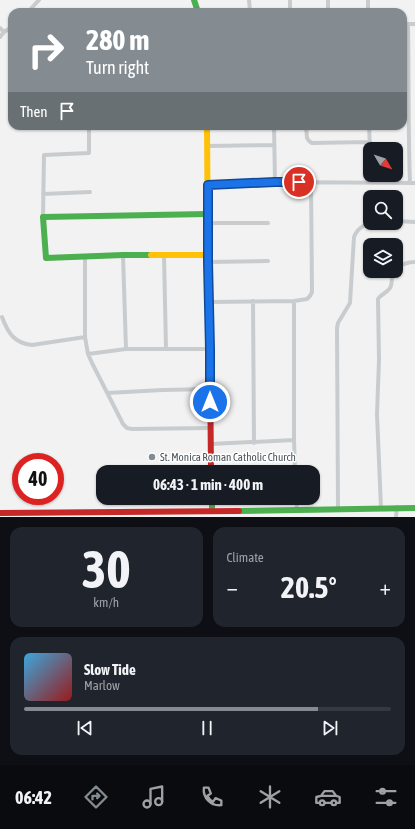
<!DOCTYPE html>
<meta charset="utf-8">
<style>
:root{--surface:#171b24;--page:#20242c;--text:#f1f3f6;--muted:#9ea1a6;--line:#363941;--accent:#848c92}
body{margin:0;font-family:"Asap Condensed",sans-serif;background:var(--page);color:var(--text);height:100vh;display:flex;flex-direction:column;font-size:15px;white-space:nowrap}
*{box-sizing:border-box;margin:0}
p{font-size:13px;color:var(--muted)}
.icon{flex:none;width:22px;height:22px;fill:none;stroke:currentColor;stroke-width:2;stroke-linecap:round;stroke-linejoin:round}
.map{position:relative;height:517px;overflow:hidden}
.side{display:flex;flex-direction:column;gap:10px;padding:10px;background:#0d0f14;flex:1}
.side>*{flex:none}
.banner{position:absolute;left:8px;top:8px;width:399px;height:122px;border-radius:12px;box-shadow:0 1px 3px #0004;background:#848c92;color:#fff;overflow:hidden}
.needle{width:26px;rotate:129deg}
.controls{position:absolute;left:363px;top:142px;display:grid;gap:8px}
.controls a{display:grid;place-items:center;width:40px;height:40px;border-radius:8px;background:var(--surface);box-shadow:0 1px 3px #0004;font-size:20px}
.speed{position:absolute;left:12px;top:453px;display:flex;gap:8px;font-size:20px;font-weight:700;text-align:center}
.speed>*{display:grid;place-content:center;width:52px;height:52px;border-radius:50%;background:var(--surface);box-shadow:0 1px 3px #0004;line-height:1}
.speed .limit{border:6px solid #d22;background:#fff;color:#111}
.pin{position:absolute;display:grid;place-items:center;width:34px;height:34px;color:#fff;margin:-17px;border:2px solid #fff;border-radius:50%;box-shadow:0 1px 4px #0007}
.me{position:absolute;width:44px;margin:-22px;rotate:0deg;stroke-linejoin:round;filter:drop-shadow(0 0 3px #0008)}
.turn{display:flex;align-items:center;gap:14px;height:84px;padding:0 12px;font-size:18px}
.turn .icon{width:52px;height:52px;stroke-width:2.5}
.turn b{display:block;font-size:28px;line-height:34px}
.then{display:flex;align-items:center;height:38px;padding:0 12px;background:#0003;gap:8px;font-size:15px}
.big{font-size:30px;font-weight:700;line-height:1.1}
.side .tile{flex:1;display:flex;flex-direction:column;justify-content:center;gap:6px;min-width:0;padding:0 14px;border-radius:12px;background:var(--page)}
.side .dial{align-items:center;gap:0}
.dial b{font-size:52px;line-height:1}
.song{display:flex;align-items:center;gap:12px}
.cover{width:48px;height:48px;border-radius:6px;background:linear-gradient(135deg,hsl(200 70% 55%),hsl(0 70% 35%))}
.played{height:4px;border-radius:2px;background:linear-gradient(90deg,var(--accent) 80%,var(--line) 80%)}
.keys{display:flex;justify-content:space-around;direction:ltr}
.heat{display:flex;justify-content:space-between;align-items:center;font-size:22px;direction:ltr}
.side .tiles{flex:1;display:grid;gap:10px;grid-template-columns:1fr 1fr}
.tile:last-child{grid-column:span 2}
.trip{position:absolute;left:96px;top:465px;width:224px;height:40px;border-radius:12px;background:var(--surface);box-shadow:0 1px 3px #0004;font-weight:700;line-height:40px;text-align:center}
.tabs{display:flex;height:64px;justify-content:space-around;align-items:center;background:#090b0e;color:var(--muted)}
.tabs .icon{width:28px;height:28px}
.tabs .current{color:var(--accent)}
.tabs b{font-size:18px;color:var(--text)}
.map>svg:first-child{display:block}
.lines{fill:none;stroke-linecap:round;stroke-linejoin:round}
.street{stroke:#c9ccce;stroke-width:4}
.fast{stroke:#4caf50;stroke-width:6}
.slow{stroke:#ffc107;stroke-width:6}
.jam{stroke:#c62828;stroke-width:6}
.route-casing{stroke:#114b97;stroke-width:10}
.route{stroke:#1a73e8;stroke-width:7}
.poi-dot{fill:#848c92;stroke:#fff;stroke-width:1.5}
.labels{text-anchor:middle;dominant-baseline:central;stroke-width:3;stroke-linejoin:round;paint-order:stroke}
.poi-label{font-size:11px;fill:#49555e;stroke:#fff;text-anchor:start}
</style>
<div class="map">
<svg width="415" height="517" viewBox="0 0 415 517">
<rect width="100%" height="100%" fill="#f2f2f2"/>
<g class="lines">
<path class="street" d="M249,0L250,12
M290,0V12
M328,0V12
M368,0V12
M28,12L39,0
M403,24H415
M408,24C409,77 408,130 410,183
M0,28L4,32L12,27
M0,37L4,32
M274,126L275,182
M306,126L307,138L309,141L312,143L370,142
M369,126L370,149
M207,146L274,145
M371,175V182
M208,185L275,182L415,183
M43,194L90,192
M43,217L44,155L89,153V126
M396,221L415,222
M208,223H268
M123,255L126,349
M164,255L166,349
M85,257V337L88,354L92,363L123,424L127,428L132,429L210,428
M208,262L268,261
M396,268C402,264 407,262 415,262
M253,301L254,443
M294,301V440L295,472
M209,302L294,301L307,299L310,296L312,292L311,182
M2,317C8,333 14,343 32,345L85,337
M88,354L126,349H210
M107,393L163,390L210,389
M210,444L294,440
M296,498L297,509
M381,508L377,414L379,360L378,299C381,294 387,293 390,288C393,283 391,276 393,271
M338,509L337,328L338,323L350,303L354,237C358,227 365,224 375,223
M396,517L397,507"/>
<path class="fast" d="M194,0L198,12
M151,255H123L46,258L43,217L208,214
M212,498V511
M239,511L415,508"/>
<path class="slow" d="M207,126L208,262L210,361
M151,255H208"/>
<path class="jam" d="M210,361L211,472
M0,513L239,511"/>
</g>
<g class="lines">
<defs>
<path id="route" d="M210,402V349L208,262V185L275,182H299"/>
</defs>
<use href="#route" class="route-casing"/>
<use href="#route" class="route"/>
</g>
<circle class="poi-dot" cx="152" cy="457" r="4"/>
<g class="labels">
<g class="poi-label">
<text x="160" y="457">St. Monica Roman Catholic Church</text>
</g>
</g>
</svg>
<div class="controls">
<a><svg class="needle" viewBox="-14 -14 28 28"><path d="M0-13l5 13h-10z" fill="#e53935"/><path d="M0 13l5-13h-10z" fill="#9ea1a6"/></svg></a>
<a><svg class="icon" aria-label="search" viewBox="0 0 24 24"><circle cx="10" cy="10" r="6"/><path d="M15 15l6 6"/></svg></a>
<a><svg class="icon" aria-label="layers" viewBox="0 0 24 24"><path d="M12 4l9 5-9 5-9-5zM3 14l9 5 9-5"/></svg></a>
</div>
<div class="speed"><div class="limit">40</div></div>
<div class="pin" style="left:299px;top:182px;background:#d93025"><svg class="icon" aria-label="arrive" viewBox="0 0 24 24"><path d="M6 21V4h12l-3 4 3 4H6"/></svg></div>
<svg class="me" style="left:210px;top:402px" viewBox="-20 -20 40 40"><circle r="17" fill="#1a73e8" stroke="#fff" stroke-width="3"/><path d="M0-11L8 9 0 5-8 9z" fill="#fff"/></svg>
<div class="trip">06:43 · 1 min · 400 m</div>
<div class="banner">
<div class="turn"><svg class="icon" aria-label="right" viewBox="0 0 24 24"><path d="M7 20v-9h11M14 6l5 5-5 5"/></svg><div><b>280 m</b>Turn right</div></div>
<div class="then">Then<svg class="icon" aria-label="arrive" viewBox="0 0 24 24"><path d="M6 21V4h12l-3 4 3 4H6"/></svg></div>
</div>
</div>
<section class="side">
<div class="tiles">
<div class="tile dial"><b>30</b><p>km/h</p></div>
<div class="tile"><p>Climate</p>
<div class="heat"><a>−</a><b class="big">20.5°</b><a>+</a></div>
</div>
<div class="tile">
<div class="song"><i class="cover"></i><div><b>Slow Tide</b><p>Marlow</p></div></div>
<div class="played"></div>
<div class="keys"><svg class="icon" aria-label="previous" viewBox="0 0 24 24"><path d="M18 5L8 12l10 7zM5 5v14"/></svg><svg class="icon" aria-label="pause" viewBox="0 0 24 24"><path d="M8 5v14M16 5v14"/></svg><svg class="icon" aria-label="next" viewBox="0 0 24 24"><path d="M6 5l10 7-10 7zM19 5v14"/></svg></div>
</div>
</div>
</section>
<nav class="tabs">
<b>06:42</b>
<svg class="icon current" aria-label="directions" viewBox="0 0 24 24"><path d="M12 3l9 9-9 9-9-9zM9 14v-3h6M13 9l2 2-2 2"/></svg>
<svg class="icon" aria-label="music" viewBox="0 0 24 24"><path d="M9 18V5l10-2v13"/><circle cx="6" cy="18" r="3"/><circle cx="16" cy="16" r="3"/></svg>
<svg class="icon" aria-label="phone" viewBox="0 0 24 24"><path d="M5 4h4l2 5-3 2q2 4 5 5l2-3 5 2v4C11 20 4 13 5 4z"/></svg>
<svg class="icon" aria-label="climate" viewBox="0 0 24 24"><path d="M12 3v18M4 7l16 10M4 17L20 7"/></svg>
<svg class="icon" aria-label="car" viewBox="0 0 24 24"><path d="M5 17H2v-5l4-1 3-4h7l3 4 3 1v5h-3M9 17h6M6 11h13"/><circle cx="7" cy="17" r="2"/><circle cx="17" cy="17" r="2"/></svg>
<svg class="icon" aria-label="filters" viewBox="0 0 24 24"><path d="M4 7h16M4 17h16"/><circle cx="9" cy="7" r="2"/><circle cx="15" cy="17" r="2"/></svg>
</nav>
